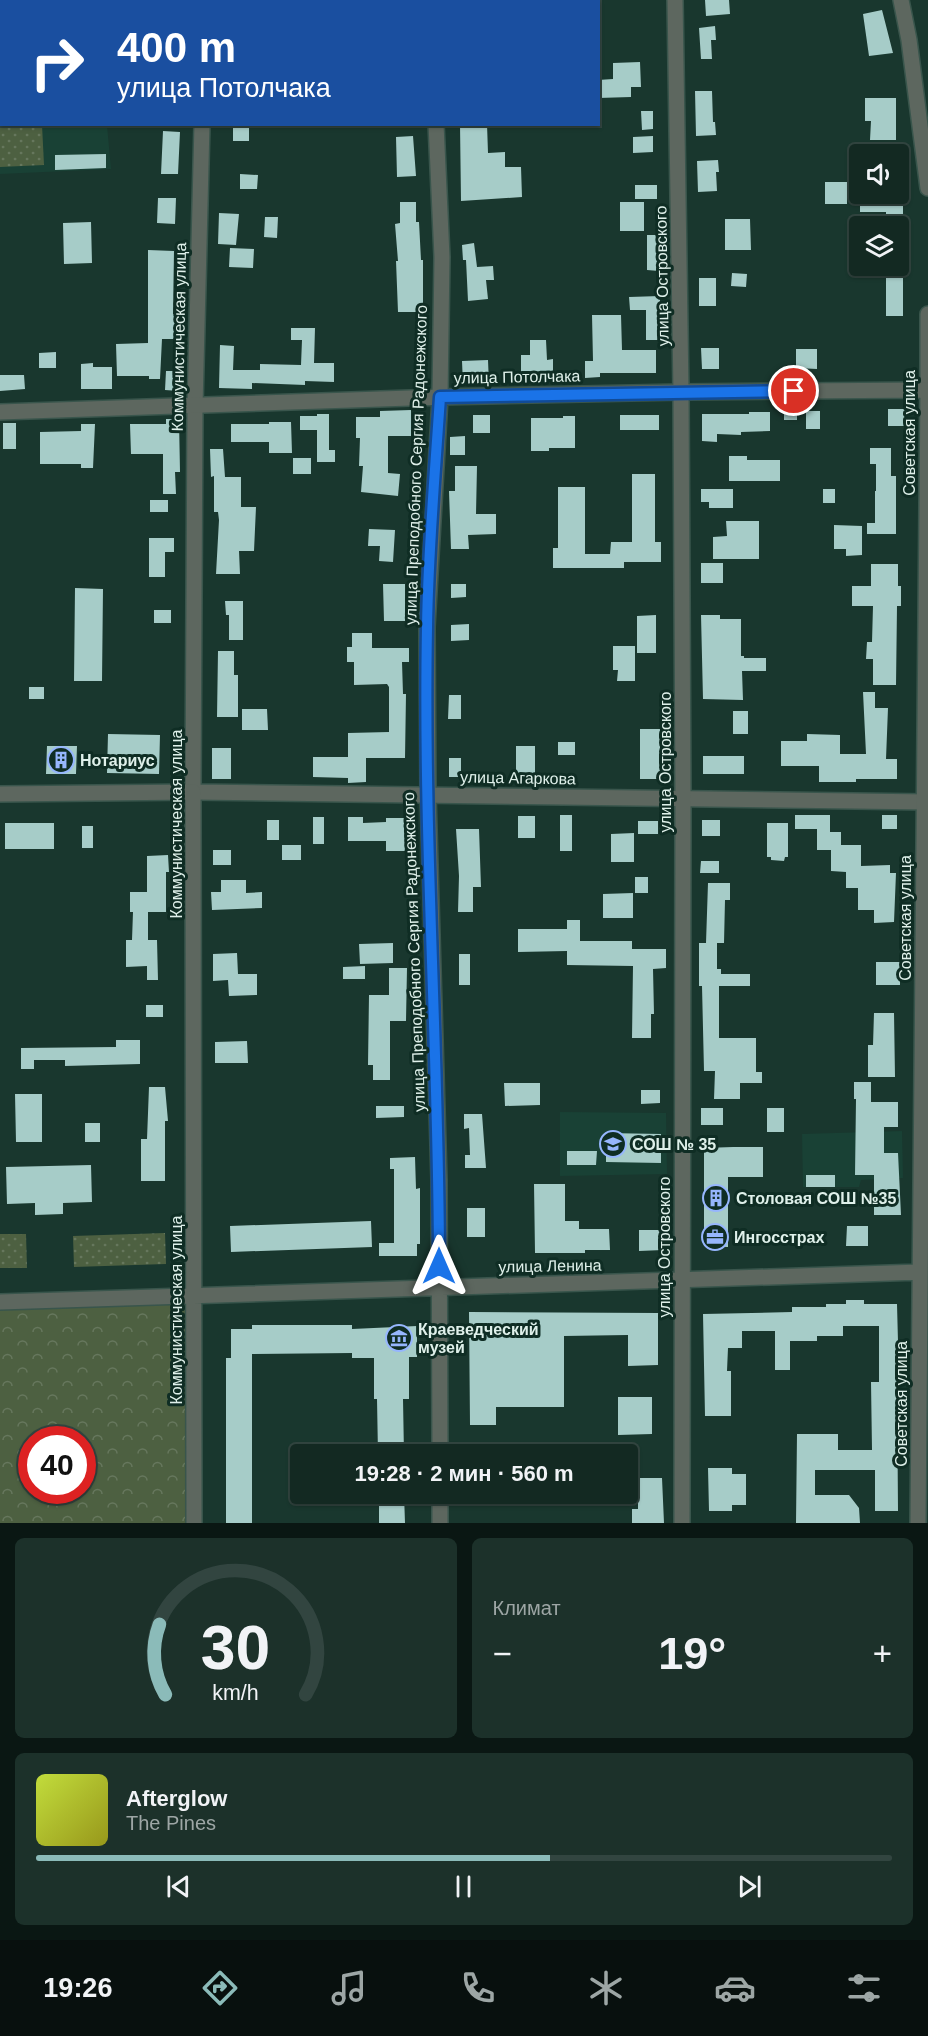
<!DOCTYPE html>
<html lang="ru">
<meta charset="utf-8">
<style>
:root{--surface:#132922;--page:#1c312a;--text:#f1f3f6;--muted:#9da6a5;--line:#324540;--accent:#8bbbb9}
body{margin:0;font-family:Arial,sans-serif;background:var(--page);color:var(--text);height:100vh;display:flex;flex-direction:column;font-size:22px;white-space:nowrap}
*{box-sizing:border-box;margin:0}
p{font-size:20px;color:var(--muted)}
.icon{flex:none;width:33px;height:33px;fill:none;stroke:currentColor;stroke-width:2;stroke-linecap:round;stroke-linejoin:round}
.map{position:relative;height:1523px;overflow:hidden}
.side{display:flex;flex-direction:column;gap:15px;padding:15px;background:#0a1713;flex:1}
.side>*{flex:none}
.hud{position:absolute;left:0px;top:0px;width:600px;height:126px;box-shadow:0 2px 4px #0004,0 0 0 2px var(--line);background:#1a4fa0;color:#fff;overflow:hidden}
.fabs{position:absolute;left:849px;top:144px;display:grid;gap:12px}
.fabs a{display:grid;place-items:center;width:60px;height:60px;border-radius:6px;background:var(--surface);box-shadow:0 2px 4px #0004,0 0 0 2px var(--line);font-size:30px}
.speed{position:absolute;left:18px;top:1426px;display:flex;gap:12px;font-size:30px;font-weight:700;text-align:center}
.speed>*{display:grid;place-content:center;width:78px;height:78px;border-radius:50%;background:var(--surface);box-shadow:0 2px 4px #0004,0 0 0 2px var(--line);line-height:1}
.speed .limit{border:9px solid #d22;background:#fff;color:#111}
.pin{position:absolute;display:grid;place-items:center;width:51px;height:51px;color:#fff;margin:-26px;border:3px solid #fff;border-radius:50%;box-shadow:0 2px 6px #0007}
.me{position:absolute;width:66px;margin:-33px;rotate:0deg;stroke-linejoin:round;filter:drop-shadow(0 0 4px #0008)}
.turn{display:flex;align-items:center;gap:21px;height:126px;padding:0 18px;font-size:27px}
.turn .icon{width:78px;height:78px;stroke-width:2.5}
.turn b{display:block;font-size:42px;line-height:51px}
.big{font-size:45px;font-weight:800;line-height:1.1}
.side .tile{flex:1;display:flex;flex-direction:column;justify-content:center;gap:9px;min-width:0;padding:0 21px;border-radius:9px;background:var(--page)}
.side .dial{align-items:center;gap:0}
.dial svg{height:156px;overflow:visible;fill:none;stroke:var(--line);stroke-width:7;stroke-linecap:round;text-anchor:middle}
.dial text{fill:var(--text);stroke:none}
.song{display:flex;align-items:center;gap:18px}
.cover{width:72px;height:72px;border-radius:9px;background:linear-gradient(135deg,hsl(70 70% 55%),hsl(60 70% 35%))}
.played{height:6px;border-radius:3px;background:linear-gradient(90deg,var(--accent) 60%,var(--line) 60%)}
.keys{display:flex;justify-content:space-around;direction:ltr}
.heat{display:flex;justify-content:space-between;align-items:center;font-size:33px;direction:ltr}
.side .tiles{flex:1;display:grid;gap:15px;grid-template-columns:1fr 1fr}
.tile:last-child{grid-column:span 2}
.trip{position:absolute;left:290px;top:1444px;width:348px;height:60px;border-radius:6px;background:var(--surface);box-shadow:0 2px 4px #0004,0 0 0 2px var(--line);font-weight:800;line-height:60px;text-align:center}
.tab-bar{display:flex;height:96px;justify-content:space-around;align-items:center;background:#08100e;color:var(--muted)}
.tab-bar .icon{width:42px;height:42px}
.tab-bar .selected{color:var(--accent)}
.tab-bar b{font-size:27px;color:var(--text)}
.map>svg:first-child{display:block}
.built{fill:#194135}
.grass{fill:url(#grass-dots)}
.forest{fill:url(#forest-crowns);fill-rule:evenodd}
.building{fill:#a6ccc8}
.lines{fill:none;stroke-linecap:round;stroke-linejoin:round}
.minor-casing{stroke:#39554c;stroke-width:18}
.tertiary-casing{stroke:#39554c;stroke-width:18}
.minor{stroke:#5d675f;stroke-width:15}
.tertiary{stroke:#5d675f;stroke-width:15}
.route-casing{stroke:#114b97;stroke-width:15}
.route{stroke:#1a73e8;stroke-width:10}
.labels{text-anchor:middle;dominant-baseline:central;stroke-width:6;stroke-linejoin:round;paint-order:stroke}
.street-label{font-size:16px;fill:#dff0ea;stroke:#0f2d24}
.poi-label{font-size:16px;font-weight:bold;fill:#dff0ea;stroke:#0f2d24;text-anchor:start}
</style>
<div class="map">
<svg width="928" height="1523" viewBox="0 0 928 1523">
<defs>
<pattern id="grass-dots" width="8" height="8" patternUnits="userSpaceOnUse" patternTransform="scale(1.5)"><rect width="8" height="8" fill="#4d6041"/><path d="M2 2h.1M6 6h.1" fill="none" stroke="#66775d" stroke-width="1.8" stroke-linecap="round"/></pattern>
<pattern id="forest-crowns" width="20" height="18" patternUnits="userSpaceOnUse" patternTransform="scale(1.5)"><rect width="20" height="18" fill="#4d6041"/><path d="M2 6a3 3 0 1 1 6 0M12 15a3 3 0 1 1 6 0" fill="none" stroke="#66775d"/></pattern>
</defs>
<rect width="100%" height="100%" fill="#19372e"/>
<path class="built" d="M0,0H122V1L2,2V124L107,125L111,169L0,174Z
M560,1112L666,1113L667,1174L560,1176Z
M902,1131L903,1178L861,1180L859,1187H803L802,1134Z"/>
<path class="grass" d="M0,89H1L2,124L42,125L44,165L0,167Z
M165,1233L166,1264L74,1267L73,1236Z
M0,1234H26L27,1268H0Z"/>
<path class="forest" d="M185,1301L187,1523H0V1310ZM32,1440H82V1491H32Z"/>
<path class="building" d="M705,0H729L730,14L706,16Z
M882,10L893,53L869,56L863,14Z
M715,26L716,40H711L712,59H701L699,28Z
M640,62L641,87H631V97L598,98V80L613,79V63Z
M695,91H712L713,122H715L716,135L696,136Z
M865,98H896V140H870L871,121H865Z
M641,111H653V129L642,130Z
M460,124H487L488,153L505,152V167H521L522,197L461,201Z
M233,125H249V141H233Z
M163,131L180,132L178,174H161Z
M413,136L416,176L397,177L396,137Z
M653,136V152L633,153V137Z
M106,154V168L55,170V155Z
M718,160L719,172H716L717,191L698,192L697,161Z
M240,174L258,175L257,189H240Z
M825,182H847V204H825Z
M635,185H657V199H635Z
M883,194H903V226H886V212H860V200H883Z
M158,198H176L175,224L157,223Z
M400,202H416V222H419L421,260H423V312H398L396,261H398L395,224L400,223Z
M620,202H644V231H620Z
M219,213L239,214L236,245L218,244Z
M265,217H278L277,238L264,237Z
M725,219H750L751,250H725Z
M91,222L92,263L64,264L63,223Z
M647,235H662L659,271L647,270Z
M474,243L477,267L493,266L494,280H486L488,299L468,301L466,260H463L462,245Z
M230,248L254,249L253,268L229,267Z
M148,250L174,251L173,314H176L175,339H162L160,379H149V376H117L116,344L148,343Z
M732,273L747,274L746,287L731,286Z
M886,277H903V316H886Z
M699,278H716V306H699Z
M660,296V327H664V340H646V310H630L629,297Z
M592,315H621L622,350H656V373H600V377L585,378V361H593Z
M291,328H315L314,363H334V382L305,381V385L252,383V389L219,388L220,345L234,346L233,370H260V364L301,365L302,340H291Z
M530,340H546L547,360L553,359V371L521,372V355H530Z
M701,348H719V369H702Z
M796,349H817V369L796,368Z
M56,352V368H39V353Z
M488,360L489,385H463L462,361Z
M93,363V367H112V389H81V364Z
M166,371H179V391L165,390Z
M0,375H24L25,389L0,391Z
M784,408H797V420H784Z
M888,409H905V426H888Z
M411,410V436H388V473L400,474L398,496L361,492L363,466H359L360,438H356V417H380V411Z
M806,411H820V429H806Z
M749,412H770V431L741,432V435L717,434V442L702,441V414H749Z
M317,414H329V450H335V462H317V430H300V416H317Z
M473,415H490V433H473Z
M620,415H659V430H620Z
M563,416H575V448H549V451H531V418H563Z
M166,419H179L180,472H175L176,494H163V454H131L130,424H166Z
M269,422H291L292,453H269V442H231V424H269Z
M3,423H16V449H3Z
M81,424H95L93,468H81V464H40V432L81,431Z
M465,436V455H450V437Z
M870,448H891V476H896V534H867V523H875V491H876V464H870Z
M210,449H223L225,477H241V507H256L254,551H239L240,574H216L219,520L218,512H214V476L211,477Z
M729,456H747V460H780V481H729Z
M293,458H311V474H293Z
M455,466H477L476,514H496V534L468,535L469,549H451L449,491H455Z
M632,474H655V542H661V562H624V568H553V548H558V487H585V554H610L611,542H632Z
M701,489H733V508H709V502H701Z
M823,489H835V503H823Z
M150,500H168V512H150Z
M726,521H759V559H713V537L727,536Z
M834,525L862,526V555L846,556V549H834Z
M369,529L395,530L393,562L379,561L380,546H368Z
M149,538H174V552H165V577H149Z
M701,563H723V583H701Z
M871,564H898V586H901V606H897L896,685H873V659H866L867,642H872L873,606H852V586H871Z
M383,584H405V621H384Z
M451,584H466V597L451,598Z
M75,588L103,589L102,681H74Z
M225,601H243V640H229V615H226Z
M154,610H171V623H154Z
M656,615V653H637V616Z
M701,615H720V619H741V656H744V658H766V671H742L743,700L703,699Z
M469,624V640L451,641V625Z
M352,633H372V648H409V662H402L403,694H406L405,758H366V782L348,783V778L313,777V757H348V733L389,732V687L387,684L354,685V662H347V647H352Z
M613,646H635V681H617L618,670H613Z
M218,651H234V675H238V717H217Z
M29,687H44V699H29Z
M863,692H875V708H888L886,759H897V779H856V782H819V766H781V741H807V734L840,735V754H866Z
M449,695H461V719H448Z
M242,709H267L268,730H242Z
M733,711H748V734H733Z
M640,729H660V779H640Z
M108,734L160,735L159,774L107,773Z
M558,742H575V755H558Z
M47,746H77L76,774H46Z
M516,746H535V775H516Z
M212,748H231V779H212Z
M703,756H744V774H703Z
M449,758H461V777H449Z
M560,815H572V851H560Z
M795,815H830V832H841V845H861V866L890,865V873H896L894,922L874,923V910H858V888H846V872L831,871V850H817V829H795Z
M882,815H897V829H882Z
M518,816H535V838H518Z
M313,817H324V844H313Z
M348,817H363V823L386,822V818H404L405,851H386V841H348Z
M267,820H279V840H267Z
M702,820H720V836H702Z
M638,821H658V834H638Z
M5,823H54V849H5Z
M767,823H788V857H785L784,861L771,860V857H767Z
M82,826H93V848H82Z
M456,829H479L481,887H473V912H458L459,876Z
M634,833V862H611V834Z
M282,845H301V860H282Z
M213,850H231V865H213Z
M168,855L169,872H166V912H148V940H157L158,980H147V966L126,967V940H132L133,912H130V892H147V856Z
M701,861H719V873H700Z
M635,877H648V893H635Z
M221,880H246V893L262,892V908L212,910L211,892H221Z
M708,883H730V900H725L724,943H717V969H721V974H750V986H719V1038H756V1072H762V1083H740V1099H714L715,1071H704L702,986H699V943H706Z
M633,893V918H603V894Z
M567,920H580V941H632V949H666V968L653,969L654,1014H651V1038H632L633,966L567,965V951L518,952V929H567Z
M393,943V963L360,964L359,944Z
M237,953L238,974H257V995L229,996L228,980L213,981V954Z
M459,954H470V985H459Z
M876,962H900V985H876Z
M365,966V979H343V967Z
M389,968H407L406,1021H390V1080H373V1065H368L369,995H389Z
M146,1005H163V1017H146Z
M874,1013H894L895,1077H868V1045H873Z
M116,1040H140V1064L65,1066V1060H34V1069H21V1048L116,1047Z
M247,1041L248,1063H215V1042Z
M854,1082H871V1102H898V1127H884V1153H898L901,1215H874V1175H855L856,1099H854Z
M504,1083H540V1105L505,1106Z
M149,1087H165L168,1121H165V1181H141V1139H147Z
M641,1090H660V1103L641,1104Z
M15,1094H42V1142H16Z
M376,1106H404V1117L376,1118Z
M701,1108H723V1125H701Z
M767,1108H784V1132H767Z
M464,1114H482L486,1168H465V1155H470L469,1128L464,1129Z
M85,1123H100V1142H85Z
M606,1133L661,1134V1163L606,1162Z
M733,1147H763V1177H728V1247L704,1246V1148Z
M567,1151H597L596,1165H567Z
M415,1157L416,1189L420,1188V1244H417V1256H379V1243H394V1169H390V1158Z
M91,1165L92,1202L63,1203V1214L35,1215V1203L7,1204L6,1167Z
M806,1175H835V1187H806Z
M534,1184H565V1221H579V1229H609L610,1250H585V1253H535Z
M467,1208H485V1237H467Z
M371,1221L372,1247L231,1252L230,1226Z
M847,1226H868V1246H846Z
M639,1230H663V1250L639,1251Z
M846,1300H864V1304H897L898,1342H901V1379H897L898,1511H875V1470H815V1495H849L859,1508L860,1523H796L797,1434H838V1450H872L871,1382H879V1326H843V1336H817V1341H790V1370H775V1331H742V1348H728L727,1371H731V1416H705L703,1314L792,1312V1307H826V1304H846Z
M469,1312L658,1313V1365L628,1366V1335L564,1336V1407H496V1425H470Z
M252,1325H352V1329L417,1326V1357H409V1399H403L404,1455H378L377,1399H374V1358H352V1353L252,1354V1523H226V1358H231V1329H252Z
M618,1397H652V1434L618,1435Z
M708,1468H732V1474H746V1505H732V1511H709Z
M638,1478H662L664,1523H632V1509H638Z
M379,1494H404L405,1523H379Z"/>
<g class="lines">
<defs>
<path id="minor" d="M901,0L909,40L928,188
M205,2V0
M202,124L195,406L193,792L928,802
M928,390V314"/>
<path id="tertiary" d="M431,0V2
M675,0L681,392L683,798L682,1523
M436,124L442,257L440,397L427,627L428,795L439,1180L440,1455
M0,412L440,397L681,392L928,390L918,1523
M0,794L193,792L194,1523
M0,1302L920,1272
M440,1494V1523"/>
</defs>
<use href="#minor" class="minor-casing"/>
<use href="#tertiary" class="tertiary-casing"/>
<use href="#minor" class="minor"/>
<use href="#tertiary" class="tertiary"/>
</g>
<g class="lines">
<defs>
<path id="route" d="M439,1266C439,1053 423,840 427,628C428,551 435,474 440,397L794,391"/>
</defs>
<use href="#route" class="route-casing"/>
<use href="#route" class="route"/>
</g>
<defs>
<symbol id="building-ring" viewBox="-11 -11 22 22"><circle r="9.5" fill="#0f2d24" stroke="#96b6fd" stroke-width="1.5"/><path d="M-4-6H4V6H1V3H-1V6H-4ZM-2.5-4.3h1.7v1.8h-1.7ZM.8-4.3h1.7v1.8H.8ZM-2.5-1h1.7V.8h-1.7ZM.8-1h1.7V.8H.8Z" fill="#96b6fd"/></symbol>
<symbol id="school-ring" viewBox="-11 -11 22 22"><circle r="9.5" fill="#0f2d24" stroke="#96b6fd" stroke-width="1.5"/><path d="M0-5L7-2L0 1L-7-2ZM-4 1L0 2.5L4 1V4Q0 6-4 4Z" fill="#96b6fd"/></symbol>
<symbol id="office-ring" viewBox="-11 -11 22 22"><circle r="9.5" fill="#0f2d24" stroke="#96b6fd" stroke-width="1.5"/><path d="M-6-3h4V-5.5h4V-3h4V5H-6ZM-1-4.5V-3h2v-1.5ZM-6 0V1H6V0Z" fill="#96b6fd"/></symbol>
<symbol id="museum-ring" viewBox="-11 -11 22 22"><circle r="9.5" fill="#0f2d24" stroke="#96b6fd" stroke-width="1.5"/><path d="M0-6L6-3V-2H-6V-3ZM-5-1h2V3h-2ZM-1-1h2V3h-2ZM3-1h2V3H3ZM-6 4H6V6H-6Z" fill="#96b6fd"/></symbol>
</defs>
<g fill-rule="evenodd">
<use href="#building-ring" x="46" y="745" width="30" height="30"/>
<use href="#school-ring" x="598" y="1129" width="30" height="30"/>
<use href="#building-ring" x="701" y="1183" width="30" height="30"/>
<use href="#office-ring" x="700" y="1222" width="30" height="30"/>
<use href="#museum-ring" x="384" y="1323" width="30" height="30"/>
</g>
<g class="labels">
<g class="street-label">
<text transform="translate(662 276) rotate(-91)">улица Островского</text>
<text transform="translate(179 337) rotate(-89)">Коммунистическая улица</text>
<text transform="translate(517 377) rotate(-1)">улица Потолчака</text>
<text transform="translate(909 433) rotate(-90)">Советская улица</text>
<text transform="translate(416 465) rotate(-88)">улица Преподобного Сергия Радонежского</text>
<text transform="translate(665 762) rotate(-90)">улица Островского</text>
<text transform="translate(518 778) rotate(1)">улица Агаркова</text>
<text transform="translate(176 824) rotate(-90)">Коммунистическая улица</text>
<text transform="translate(905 918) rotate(-90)">Советская улица</text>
<text transform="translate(414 952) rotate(-92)">улица Преподобного Сергия Радонежского</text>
<text transform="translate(664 1247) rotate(-90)">улица Островского</text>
<text transform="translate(550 1266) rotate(-1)">улица Ленина</text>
<text transform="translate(176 1310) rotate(-90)">Коммунистическая улица</text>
<text transform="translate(901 1404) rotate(-90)">Советская улица</text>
</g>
<g class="poi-label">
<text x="80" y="760">Нотариус</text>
<text x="632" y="1144">СОШ № 35</text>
<text x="736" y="1198">Столовая СОШ №35</text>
<text x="734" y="1237">Ингосстрах</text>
<text x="418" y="1329">Краеведческий<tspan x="418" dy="18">музей</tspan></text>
</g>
</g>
</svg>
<div class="fabs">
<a><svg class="icon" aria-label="sound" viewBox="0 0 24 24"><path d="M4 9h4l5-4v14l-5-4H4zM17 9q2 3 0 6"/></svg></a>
<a><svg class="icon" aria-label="layers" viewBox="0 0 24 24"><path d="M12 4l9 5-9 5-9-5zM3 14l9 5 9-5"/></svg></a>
</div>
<div class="speed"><div class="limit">40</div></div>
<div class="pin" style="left:794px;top:391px;background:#d93025"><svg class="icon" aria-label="arrive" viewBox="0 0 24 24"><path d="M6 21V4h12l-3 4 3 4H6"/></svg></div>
<svg class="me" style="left:439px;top:1266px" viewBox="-20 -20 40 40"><path d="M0-17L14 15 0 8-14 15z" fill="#1a73e8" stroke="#fff" stroke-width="4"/></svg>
<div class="trip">19:28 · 2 мин · 560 m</div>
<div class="hud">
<div class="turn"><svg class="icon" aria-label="right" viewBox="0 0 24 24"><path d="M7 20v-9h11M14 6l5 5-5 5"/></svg><div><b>400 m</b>улица Потолчака</div></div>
</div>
</div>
<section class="side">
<div class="tiles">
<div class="tile dial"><svg viewBox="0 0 100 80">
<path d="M14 69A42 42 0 1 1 86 69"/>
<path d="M14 69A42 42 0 0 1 11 33" stroke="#8bbbb9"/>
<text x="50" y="56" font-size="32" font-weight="700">30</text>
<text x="50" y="72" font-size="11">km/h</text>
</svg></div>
<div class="tile"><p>Климат</p>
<div class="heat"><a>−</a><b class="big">19°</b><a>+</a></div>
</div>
<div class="tile">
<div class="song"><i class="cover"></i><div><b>Afterglow</b><p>The Pines</p></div></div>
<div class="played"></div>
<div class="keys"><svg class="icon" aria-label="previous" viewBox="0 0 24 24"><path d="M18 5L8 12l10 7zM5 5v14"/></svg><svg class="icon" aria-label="pause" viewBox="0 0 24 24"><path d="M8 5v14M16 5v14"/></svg><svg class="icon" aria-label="next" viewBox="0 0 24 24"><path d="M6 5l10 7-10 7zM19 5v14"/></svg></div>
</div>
</div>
</section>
<nav class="tab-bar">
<b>19:26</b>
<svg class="icon selected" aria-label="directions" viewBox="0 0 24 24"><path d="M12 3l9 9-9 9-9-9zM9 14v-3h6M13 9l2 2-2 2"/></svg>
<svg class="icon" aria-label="music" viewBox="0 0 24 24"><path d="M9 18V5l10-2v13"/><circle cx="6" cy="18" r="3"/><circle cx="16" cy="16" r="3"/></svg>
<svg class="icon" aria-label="phone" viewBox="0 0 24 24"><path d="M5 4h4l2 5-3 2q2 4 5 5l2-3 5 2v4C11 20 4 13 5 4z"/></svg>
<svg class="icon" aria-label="climate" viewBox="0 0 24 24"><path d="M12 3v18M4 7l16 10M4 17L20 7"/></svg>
<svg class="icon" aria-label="car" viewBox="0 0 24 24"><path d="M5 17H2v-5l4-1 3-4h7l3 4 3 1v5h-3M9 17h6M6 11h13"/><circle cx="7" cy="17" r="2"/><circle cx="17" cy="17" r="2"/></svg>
<svg class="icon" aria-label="filters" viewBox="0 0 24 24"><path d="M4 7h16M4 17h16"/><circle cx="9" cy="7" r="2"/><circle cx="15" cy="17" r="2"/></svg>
</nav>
